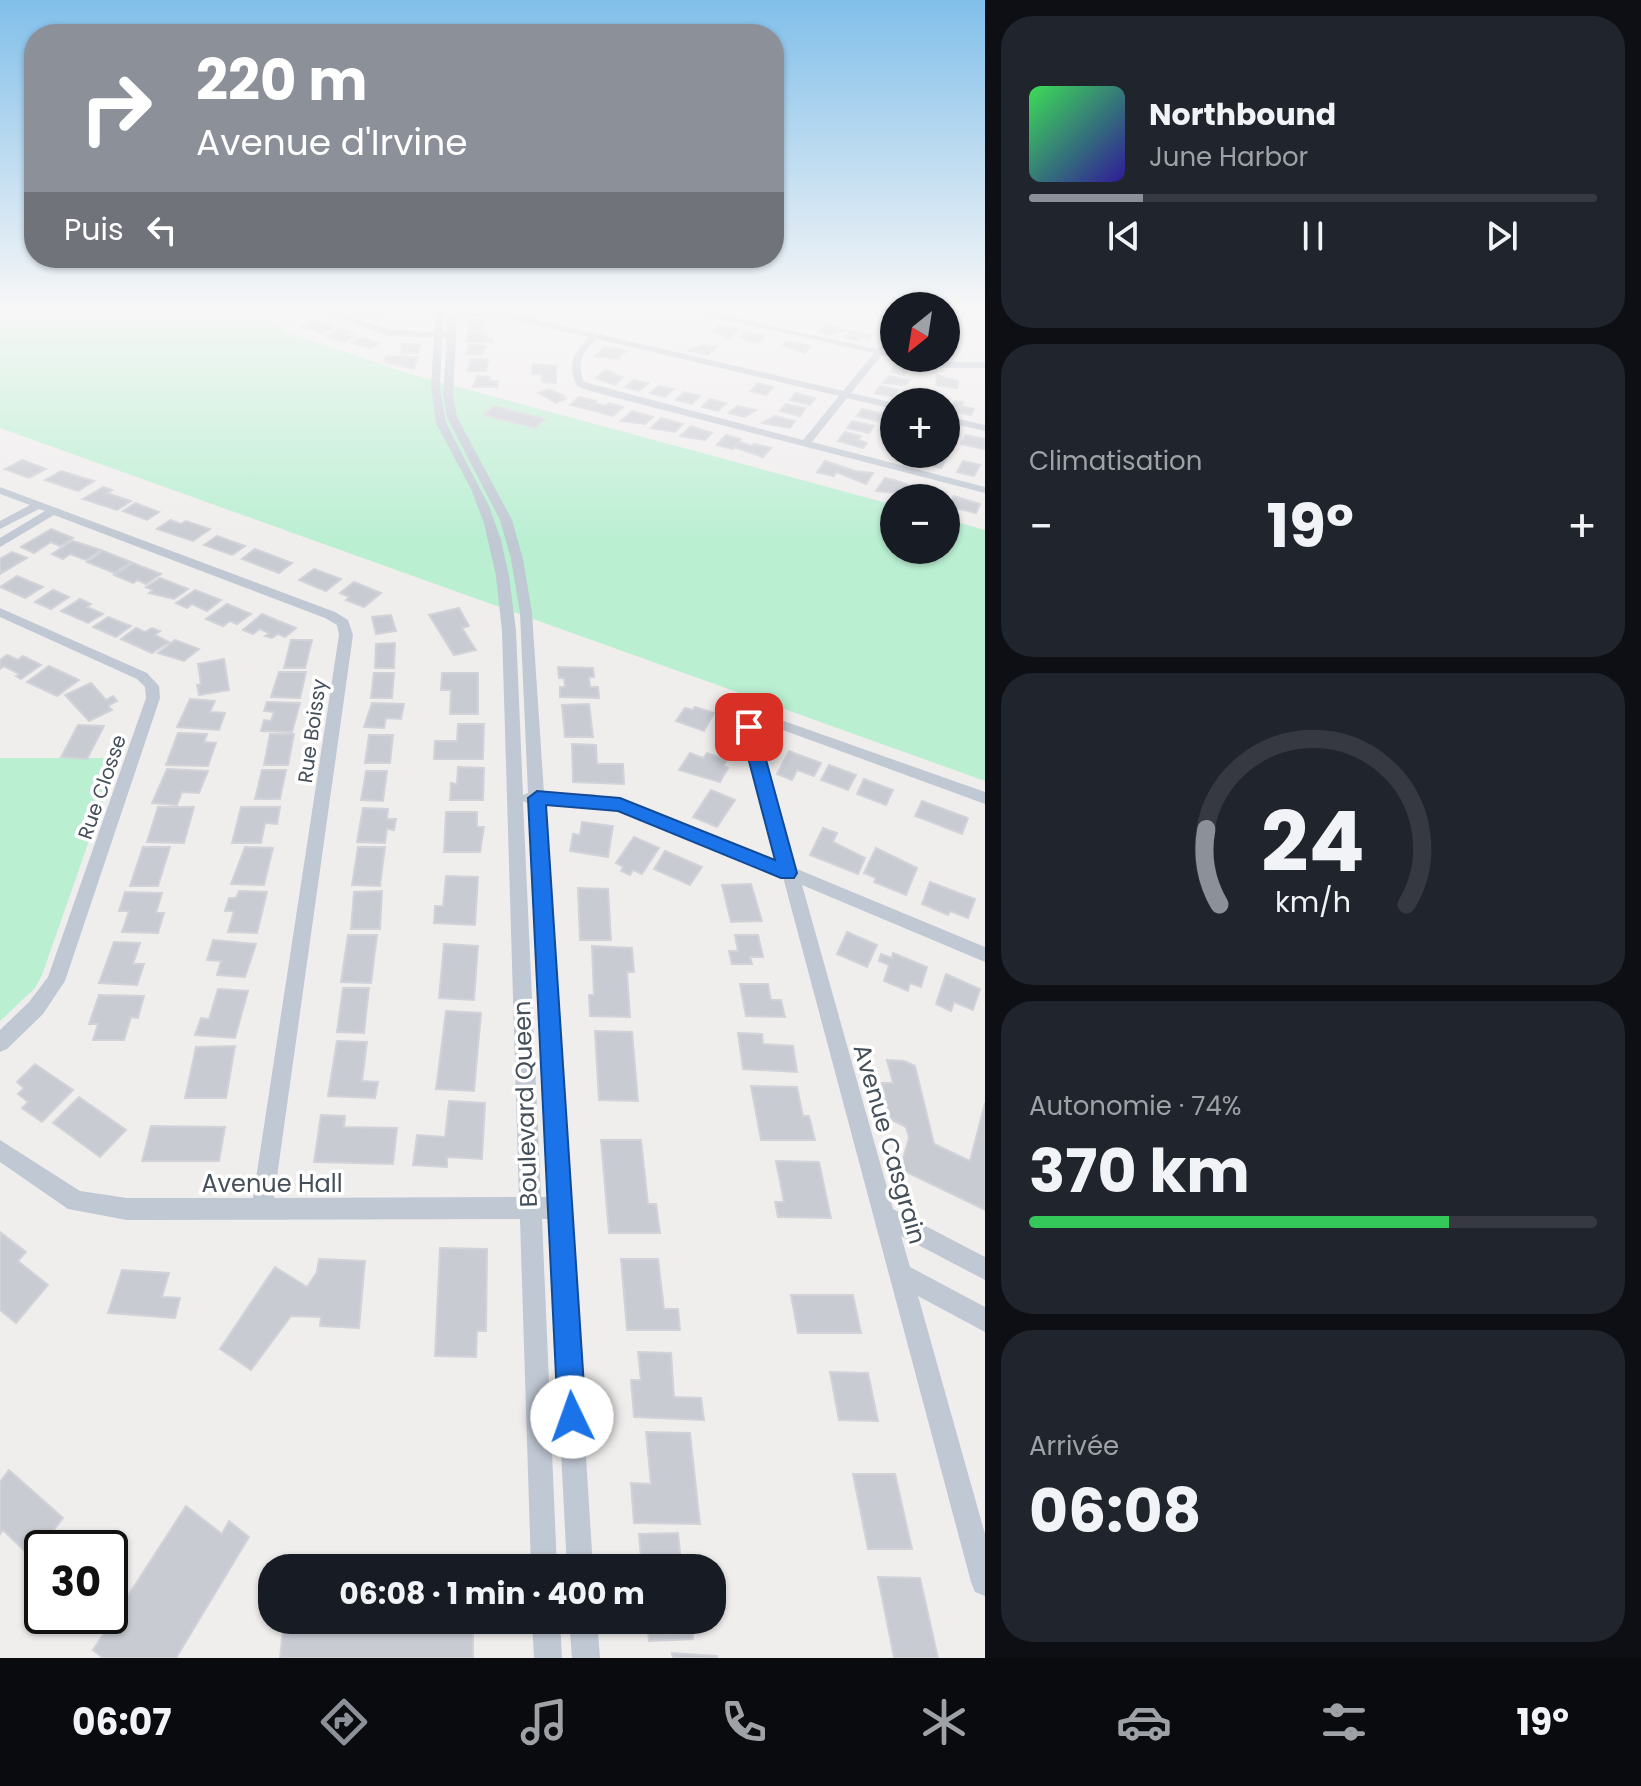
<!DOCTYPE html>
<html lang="fr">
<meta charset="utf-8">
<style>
:root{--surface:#171b24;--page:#20242c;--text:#f1f3f6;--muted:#9ea1a6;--line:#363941;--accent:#8c9099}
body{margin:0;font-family:Poppins,sans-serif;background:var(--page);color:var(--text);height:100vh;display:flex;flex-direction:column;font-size:30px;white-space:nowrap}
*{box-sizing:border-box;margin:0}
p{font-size:26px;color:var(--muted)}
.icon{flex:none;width:44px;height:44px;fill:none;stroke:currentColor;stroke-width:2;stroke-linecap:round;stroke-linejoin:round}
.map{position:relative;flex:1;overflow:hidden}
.panel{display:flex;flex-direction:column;gap:16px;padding:16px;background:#0d0f14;width:656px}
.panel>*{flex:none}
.guide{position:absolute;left:24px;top:24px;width:760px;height:244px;border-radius:32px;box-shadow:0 2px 6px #0004;background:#8c9099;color:#fff;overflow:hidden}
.needle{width:52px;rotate:210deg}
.tools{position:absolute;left:880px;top:292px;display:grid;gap:16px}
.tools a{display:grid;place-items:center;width:80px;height:80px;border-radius:50%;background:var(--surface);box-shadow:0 2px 6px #0004;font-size:40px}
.speed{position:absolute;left:24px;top:1530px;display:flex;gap:16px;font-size:40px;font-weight:700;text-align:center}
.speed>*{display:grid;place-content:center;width:104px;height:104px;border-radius:50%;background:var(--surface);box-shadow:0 2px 6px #0004;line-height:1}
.speed .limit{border:4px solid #111;border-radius:12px;background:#fff;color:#111}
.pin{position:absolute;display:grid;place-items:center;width:68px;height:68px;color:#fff;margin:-34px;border-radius:16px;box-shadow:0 4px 12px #0006}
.me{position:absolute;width:88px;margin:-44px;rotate:357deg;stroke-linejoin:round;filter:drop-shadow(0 0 6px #0008)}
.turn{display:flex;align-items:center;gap:28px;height:168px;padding:0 40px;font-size:36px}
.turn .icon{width:104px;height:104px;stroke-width:2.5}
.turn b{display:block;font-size:56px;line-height:68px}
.then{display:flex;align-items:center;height:76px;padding:0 40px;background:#0003;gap:16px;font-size:30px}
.big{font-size:60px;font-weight:700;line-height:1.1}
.panel .card{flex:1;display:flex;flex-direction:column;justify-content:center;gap:12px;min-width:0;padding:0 28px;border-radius:32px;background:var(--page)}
.panel .dial{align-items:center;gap:0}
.dial svg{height:208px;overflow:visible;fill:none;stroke:var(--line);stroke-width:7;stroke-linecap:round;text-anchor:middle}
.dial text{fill:var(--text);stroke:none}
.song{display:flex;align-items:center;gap:24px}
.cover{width:96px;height:96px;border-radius:12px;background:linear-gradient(135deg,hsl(130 70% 55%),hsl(250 70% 35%))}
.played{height:8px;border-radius:4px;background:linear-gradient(90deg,var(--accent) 20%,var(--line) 20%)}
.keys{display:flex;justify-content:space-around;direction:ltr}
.heat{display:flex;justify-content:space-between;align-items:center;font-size:44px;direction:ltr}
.charge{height:12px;border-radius:6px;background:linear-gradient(90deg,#34c759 74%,var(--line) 0)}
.trip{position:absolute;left:258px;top:1554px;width:468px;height:80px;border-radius:32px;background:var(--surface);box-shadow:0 2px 6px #0004;font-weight:700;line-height:80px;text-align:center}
.menu{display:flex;height:128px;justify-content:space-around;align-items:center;background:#090b0e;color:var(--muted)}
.menu .icon{width:56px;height:56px}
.menu .selected{color:var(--accent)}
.menu b{font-size:36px;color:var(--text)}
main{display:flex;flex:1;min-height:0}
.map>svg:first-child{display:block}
.green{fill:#baefd2}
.building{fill:#c9cbd3;stroke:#d1d3d9;stroke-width:2}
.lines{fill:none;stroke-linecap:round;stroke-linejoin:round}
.minor{fill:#c0c8d3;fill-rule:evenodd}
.route{fill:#1a73e8;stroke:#114b97;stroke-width:2}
.labels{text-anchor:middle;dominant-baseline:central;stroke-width:7;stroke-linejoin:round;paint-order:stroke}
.street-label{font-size:20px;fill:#454f5a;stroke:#fff}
.near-street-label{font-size:24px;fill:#454f5a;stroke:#fff}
</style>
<main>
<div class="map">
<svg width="985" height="1658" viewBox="0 0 985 1658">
<rect width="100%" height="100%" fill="#f0eded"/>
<path class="green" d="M0,308H249L289,333L407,373L894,505V550H946V519L985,530V781L0,428Z
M0,758H118L42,975L35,988L0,1021Z"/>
<path class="building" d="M362,311L372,312L386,316L377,320L355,314Z
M468,320H484V330H468Z
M312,321L326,324L335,327L321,333L301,326Z
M825,325L846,330L831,335L818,332Z
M718,326L726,327L739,329L729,338L713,331Z
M342,328L352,332L347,334L354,336L343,342L326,336Z
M850,331L872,335L869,339L861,337L859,340L845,338Z
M745,332L765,336L758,343L739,337Z
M468,333H487L486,339H492V342H467Z
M361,338L379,343L371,348L352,343Z
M787,341L798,343L811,346L804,353L783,345Z
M401,344L420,345L418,353H402Z
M469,345L486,346L481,355L467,354Z
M702,345L709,347L718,346L708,355L689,351Z
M605,347L626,351L618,359L595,356Z
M386,356L418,357L414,369L388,363L384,361Z
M471,359L488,360L486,371H468Z
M533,364L556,366V383L542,382V374H532Z
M894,364L910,367L904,375L891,372Z
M605,370L614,373L612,374L623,377L615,385L596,378Z
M937,375L958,381L957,388L936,385Z
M477,376L490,377V381H498L497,387H473Z
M889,376L910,380L906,385L883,383Z
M634,380L648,383L639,391L625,387Z
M758,383L773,387L766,395L751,391Z
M659,386L673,389L665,397L650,393Z
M880,386L898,390L893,397L875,393Z
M549,389L564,396L561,397L565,399L556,403L538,393Z
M684,392L700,396L692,404L676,400Z
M796,393L815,398L810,405L790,400Z
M579,397L596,401L587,409L570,405Z
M710,399L726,403L718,411L702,407Z
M955,401L963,402L961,406L974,409L971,415L949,410Z
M594,403L606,406L609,403L623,407L613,416L587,409Z
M786,404L805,408L800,416L780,411Z
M494,406L545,419L535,428L484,415Z
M737,406L756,410L745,417L729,413Z
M862,409L883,414L878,421L857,416Z
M632,411L653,417L645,424L621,421Z
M775,416L795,421L790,428L762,423Z
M661,418L683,424L675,432L651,428Z
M852,421L874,426L869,433L847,428Z
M691,426L699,429L712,433L705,440L680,436Z
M845,432L861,436L858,440L867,443L863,448L838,441Z
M726,435L741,439L733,449L717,445Z
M966,435L985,439L984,449L961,444Z
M739,442L753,446L754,444L771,448L763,457L734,447Z
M931,454L947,457L941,468L925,464Z
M22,460L46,469L29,478L5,469Z
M825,461L855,471L873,473L866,484L836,472L834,476L817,472Z
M963,461L980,465L974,476L957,472Z
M61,471L94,481L78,491L45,480Z
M885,478L901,482L910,486L904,494L876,491Z
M103,487L112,490L107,493L131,501L117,510L83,499Z
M918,488L929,489L946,493L943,498H912Z
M954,496L980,504L976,513L948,506Z
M135,503L159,512L147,520L123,511Z
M170,520L181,524L186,521L210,529L193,541L157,529Z
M51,529L73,538L60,546L51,542L34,553L21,547Z
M217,536L245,546L232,555L204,545Z
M72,541L86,545L101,550L86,560L70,554L63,559L52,554Z
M255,549L292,563L279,573L242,559Z
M103,551L131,562L114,573L87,562Z
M12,552L27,558L0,574V559Z
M133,563L148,569L161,574L146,584L138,580L133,583L114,575Z
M314,569L341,579L326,591L299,580Z
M17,576L43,587L25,598L0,587Z
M160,578L188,589L174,599L149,593L153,590L146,587Z
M354,582L381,593L364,607L346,600L349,597L340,593Z
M53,590L69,597L51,609L35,602Z
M195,590L221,600L207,611L192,604L187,608L176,603Z
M80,599L91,604L87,607L103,614L88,623L61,611Z
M227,604L251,614L237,624L230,621L223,626L206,619Z
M459,608L469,626L462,628L476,650L454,655L429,615Z
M262,614L296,628L285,637L278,634L272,638L265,636L269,633L260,629L253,634L243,630Z
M391,615L396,631L376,634L372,617Z
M108,617L131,626L116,637L93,627Z
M136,628L145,632L152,628L160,631L155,635L169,642L152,653L121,639Z
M175,640L199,649L184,661L158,653Z
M291,640H312L305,668H284Z
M395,643L394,668H375L376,644Z
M7,655L18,660L23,656L41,665L21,679L16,676L19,674L4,666L0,669V660Z
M224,659L229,690L199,695L197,685L201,684L198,664Z
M49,666L79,680L57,696L27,682Z
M558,667L593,668L594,677H589L590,687H598L599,698L560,697V687H565L564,678H559Z
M279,672H306L300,698L271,697Z
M374,673H394L392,698H371Z
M442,673H478V714H450L451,690H441Z
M91,683L106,700L113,696L117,701L108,706L112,710L89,721L65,695Z
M190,699L215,701L210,712L225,713L219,730L177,727Z
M267,702L300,703L292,732L261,731L264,720L271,721L274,712L264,711Z
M372,703L404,704L401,719L386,718L384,728L364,727Z
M589,704L593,737H565L562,705Z
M695,707L714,713L704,731L676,721L685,708L693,710Z
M458,724H484L483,759H434L435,741H457Z
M78,725L104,726L87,759L61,757Z
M178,733L207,734L204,742L216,743L208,766L166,765Z
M270,734H294L288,765H264Z
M369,735H393L390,763H365Z
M572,744L596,745L597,764H623L624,784L573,782Z
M789,751L821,763L814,776L797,770L792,780L777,774Z
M690,753L703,758L707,753L727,760L723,766L728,768L720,782L679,770Z
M829,765L856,775L848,790L821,780Z
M458,767L484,768L483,800H450L451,783L457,784Z
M167,769L208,771L199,793L182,792L177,805L152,803Z
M262,770H286L280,799H255Z
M366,771H387L383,801L361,800Z
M864,779L893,790L886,805L857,794Z
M711,790L735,800L717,827L693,817Z
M922,801L968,818L962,834L915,816Z
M158,807H194L184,843L147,842Z
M241,807H280L277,824L265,823L261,843H232Z
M363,808L388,809L387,819H396L394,830L387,829L385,843L357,842Z
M446,812H477V827H484L480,852H444Z
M582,822L613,826L608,857L570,851L573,834L580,835Z
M823,828L837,833L833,842L865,858L858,874L810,855Z
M634,837L659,848L642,874L633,870L630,875L621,871L623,867L616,863Z
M143,847H170L158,886H130Z
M245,847L273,848L264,885L231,884Z
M358,847H385L380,886L352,885Z
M876,848L917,868L906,895L874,882L876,878L864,873Z
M665,851L702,867L690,885L654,869Z
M446,876L478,877L475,925L434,923L435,906H443Z
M930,882L975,899L968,918L950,911L948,915L922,904Z
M751,884L762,921L731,922L722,885Z
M578,888L608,889L611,940H580Z
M239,891L267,892L257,933L228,932L234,911H225L229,898H236Z
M382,891L380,929H351L354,892Z
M125,892L162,893L156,913H164L158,933L122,932L129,911H119Z
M847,932L877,945L867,967L837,954Z
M348,935H377L371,983L341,982Z
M735,935H758L763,957H750L752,964H732L729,951H738Z
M213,940L256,944L245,977L217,975L221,961L207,960Z
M114,942L140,943L133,964H144L137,985L99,983Z
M444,944L478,946L474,1000L439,998Z
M592,946L632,948L634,972H627L630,1017L590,1016L589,995H594Z
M893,953L927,967L921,987L910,983L908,991L884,981L889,965L879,961L881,954L892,958Z
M946,974L980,989L973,1010L954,1002L951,1011L936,1004Z
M740,984H768L771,1000H781L785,1017L746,1016Z
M343,988H369L364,1033L337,1032Z
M218,989L248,991L235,1038L195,1035L201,1018L209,1019Z
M99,995L144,996L138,1018L131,1017L124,1040H93L98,1024H89Z
M446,1011L481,1013L474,1091L436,1089Z
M595,1031L632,1032L638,1101L599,1100Z
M738,1033L762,1034L763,1044L793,1046L797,1072L743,1069Z
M337,1041L367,1042L362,1081L378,1082L375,1098L328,1096Z
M235,1046L226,1098H185L196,1047Z
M887,1060L904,1061L915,1066L934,1144L970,1161L985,1103V1210L900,1169L909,1138L906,1127L890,1119L882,1083H893Z
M35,1064L73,1090L42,1122L22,1108L28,1102L18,1094L24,1088L17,1082Z
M751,1086L797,1087L803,1116H809L815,1140H761Z
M79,1097L126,1130L100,1157L53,1123Z
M449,1101L485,1103L482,1159L447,1157V1167L413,1165L417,1135L445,1137Z
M321,1115L345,1116L344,1127L397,1128L393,1164L314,1162Z
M151,1126L225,1127L219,1161H142Z
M601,1140H641L648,1204H656L660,1233H609Z
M776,1161L819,1162L831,1218L778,1217L775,1202H784Z
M0,1232L26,1252L18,1261L48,1285L16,1323L0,1310Z
M440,1248L487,1249L486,1331H477L476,1357L435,1356Z
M319,1259L365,1261L359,1328L320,1326L321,1317L291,1316L251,1370L220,1349L275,1267L307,1287L317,1272Z
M621,1259H658L664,1309H678L680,1330H627Z
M122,1270L169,1273L162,1297L180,1298L175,1318L108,1313Z
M791,1295H853L861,1333H798Z
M638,1352L671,1353L674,1397L701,1398L704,1420L634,1417L631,1380H641Z
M830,1372L868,1373L878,1421L839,1420Z
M646,1432L690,1433L700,1524L634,1523L631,1483L651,1484Z
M9,1470L63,1518L32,1558L3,1530L0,1534V1482Z
M853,1474H895L912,1549H868Z
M186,1506L222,1534L229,1521L249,1537L176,1658H103L93,1650Z
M678,1533L681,1562H699L700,1568H642L639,1534Z
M878,1577L920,1578L938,1658H894Z
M647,1620H691L693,1639L649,1641Z
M283,1630L473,1632V1658H280Z
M672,1653L717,1656V1658H673Z"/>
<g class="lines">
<path class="minor" d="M313,308H326L389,330L434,332L435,308H443V311L457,308V311L504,312L843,391L874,353L674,308H691L877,349L894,331V340L885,350L894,352V358L882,355L851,393L894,403V409L847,398L812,442L985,487V493L590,391L577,386C567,366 573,352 589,337L504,318L457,316L453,395L457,417L512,520L523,559L532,613L544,793L592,794L643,806L778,862L742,725L744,722L764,714L985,792V804L772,726L765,724L757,727L797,869L985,947V962L802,885L893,1209L985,1257V1280L901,1236L910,1267L985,1307V1332L918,1296L985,1534V1596L975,1592L971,1582L783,877L639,817L592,806L545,804L593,1568H567L549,1219H542L557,1568H531L520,1219L127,1220L68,1209L0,1162V1140L80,1191L127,1198H253L339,635L337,625L325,618L54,515L0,547V538L45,511L39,509L0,529V521L30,505L0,494V487L335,612L348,620L353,635L274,1198L519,1197L502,631L496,576L484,523L471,489L436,423L431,387L434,337L388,336ZM443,315L448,316L447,332H443ZM442,337L447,338L443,395L447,417L500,520L511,559L520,613L528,793L523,795L516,631L509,576L501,540L489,506L446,423L440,387ZM597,339L839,396L803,440L584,382C576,363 582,352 597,339ZM523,801L529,804L548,1197H541Z
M873,308L894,309V315L874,310Z
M946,308L985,309V315L946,313Z
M901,358L941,362H985V368H941Z
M946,416L985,425V431L946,422Z
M0,608L147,673L159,686L160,698L65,981L43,1014L7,1049L0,1052V1030L29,1002L48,977L146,698L145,687L137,679L0,617Z
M532,1620H560L562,1658H534Z
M569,1620H597L600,1658H572Z"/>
</g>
<linearGradient id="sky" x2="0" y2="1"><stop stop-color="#81bfea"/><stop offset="0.57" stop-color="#f8f7f7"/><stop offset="1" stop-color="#f8f7f7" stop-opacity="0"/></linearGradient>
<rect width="985" height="541" fill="url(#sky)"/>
<path class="route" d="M749,722L757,727L797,873L794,878H781L618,811L546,805L586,1417L582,1427L572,1431L562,1427L558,1417L528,798L537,791L620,798L775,860L740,727Z"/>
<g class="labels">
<g class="street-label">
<text transform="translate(312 731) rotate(-82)">Rue Boissy</text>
<text transform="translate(102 787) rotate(-71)">Rue Closse</text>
</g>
<g class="near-street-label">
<text transform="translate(525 1104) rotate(-92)">Boulevard Queen</text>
<text transform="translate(890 1144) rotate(74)">Avenue Casgrain</text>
<text x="272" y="1183">Avenue Hall</text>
</g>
</g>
</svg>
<div class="tools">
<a><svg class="needle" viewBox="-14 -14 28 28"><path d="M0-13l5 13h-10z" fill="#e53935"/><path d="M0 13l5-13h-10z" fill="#9ea1a6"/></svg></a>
<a>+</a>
<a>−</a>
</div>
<div class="speed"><div class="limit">30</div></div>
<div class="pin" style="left:749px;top:727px;background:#d93025"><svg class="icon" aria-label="arrive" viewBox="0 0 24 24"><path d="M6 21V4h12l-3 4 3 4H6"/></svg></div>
<svg class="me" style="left:572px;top:1417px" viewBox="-20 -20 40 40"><circle r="19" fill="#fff"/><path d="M0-13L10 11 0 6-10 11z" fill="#1a73e8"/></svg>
<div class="trip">06:08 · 1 min · 400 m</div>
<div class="guide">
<div class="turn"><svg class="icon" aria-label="right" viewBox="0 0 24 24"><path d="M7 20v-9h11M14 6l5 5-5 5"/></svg><div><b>220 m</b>Avenue d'Irvine</div></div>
<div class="then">Puis<svg class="icon" aria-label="left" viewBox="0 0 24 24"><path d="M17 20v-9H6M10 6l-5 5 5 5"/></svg></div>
</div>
</div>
<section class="panel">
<div class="card">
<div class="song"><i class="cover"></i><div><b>Northbound</b><p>June Harbor</p></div></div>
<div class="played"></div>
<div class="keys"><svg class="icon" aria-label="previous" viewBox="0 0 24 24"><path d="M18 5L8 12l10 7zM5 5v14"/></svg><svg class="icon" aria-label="pause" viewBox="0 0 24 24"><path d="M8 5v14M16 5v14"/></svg><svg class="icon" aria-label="next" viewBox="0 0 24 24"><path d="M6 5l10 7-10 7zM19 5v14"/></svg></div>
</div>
<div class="card"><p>Climatisation</p>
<div class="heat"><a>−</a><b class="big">19°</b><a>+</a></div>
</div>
<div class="card dial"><svg viewBox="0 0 100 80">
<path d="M14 69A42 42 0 1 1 86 69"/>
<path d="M14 69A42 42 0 0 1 9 40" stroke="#8c9099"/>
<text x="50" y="56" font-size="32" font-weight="700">24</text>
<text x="50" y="72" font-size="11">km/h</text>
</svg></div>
<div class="card"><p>Autonomie · 74%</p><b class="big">370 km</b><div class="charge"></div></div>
<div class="card"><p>Arrivée</p><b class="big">06:08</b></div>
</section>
</main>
<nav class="menu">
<b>06:07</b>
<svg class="icon selected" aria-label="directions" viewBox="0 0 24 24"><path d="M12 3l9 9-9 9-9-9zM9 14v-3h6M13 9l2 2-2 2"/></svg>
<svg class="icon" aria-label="music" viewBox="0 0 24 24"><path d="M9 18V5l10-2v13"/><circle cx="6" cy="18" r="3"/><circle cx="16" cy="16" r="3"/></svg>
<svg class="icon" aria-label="phone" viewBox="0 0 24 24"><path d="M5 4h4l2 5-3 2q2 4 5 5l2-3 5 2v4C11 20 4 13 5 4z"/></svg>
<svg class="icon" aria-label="climate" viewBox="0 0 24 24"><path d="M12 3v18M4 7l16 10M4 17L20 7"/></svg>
<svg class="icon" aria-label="car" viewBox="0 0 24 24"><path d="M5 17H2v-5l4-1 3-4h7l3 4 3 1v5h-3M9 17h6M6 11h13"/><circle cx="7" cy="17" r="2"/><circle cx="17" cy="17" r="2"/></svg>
<svg class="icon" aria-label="filters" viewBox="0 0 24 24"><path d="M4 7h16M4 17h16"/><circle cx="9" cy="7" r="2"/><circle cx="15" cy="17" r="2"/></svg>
<b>19°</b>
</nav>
